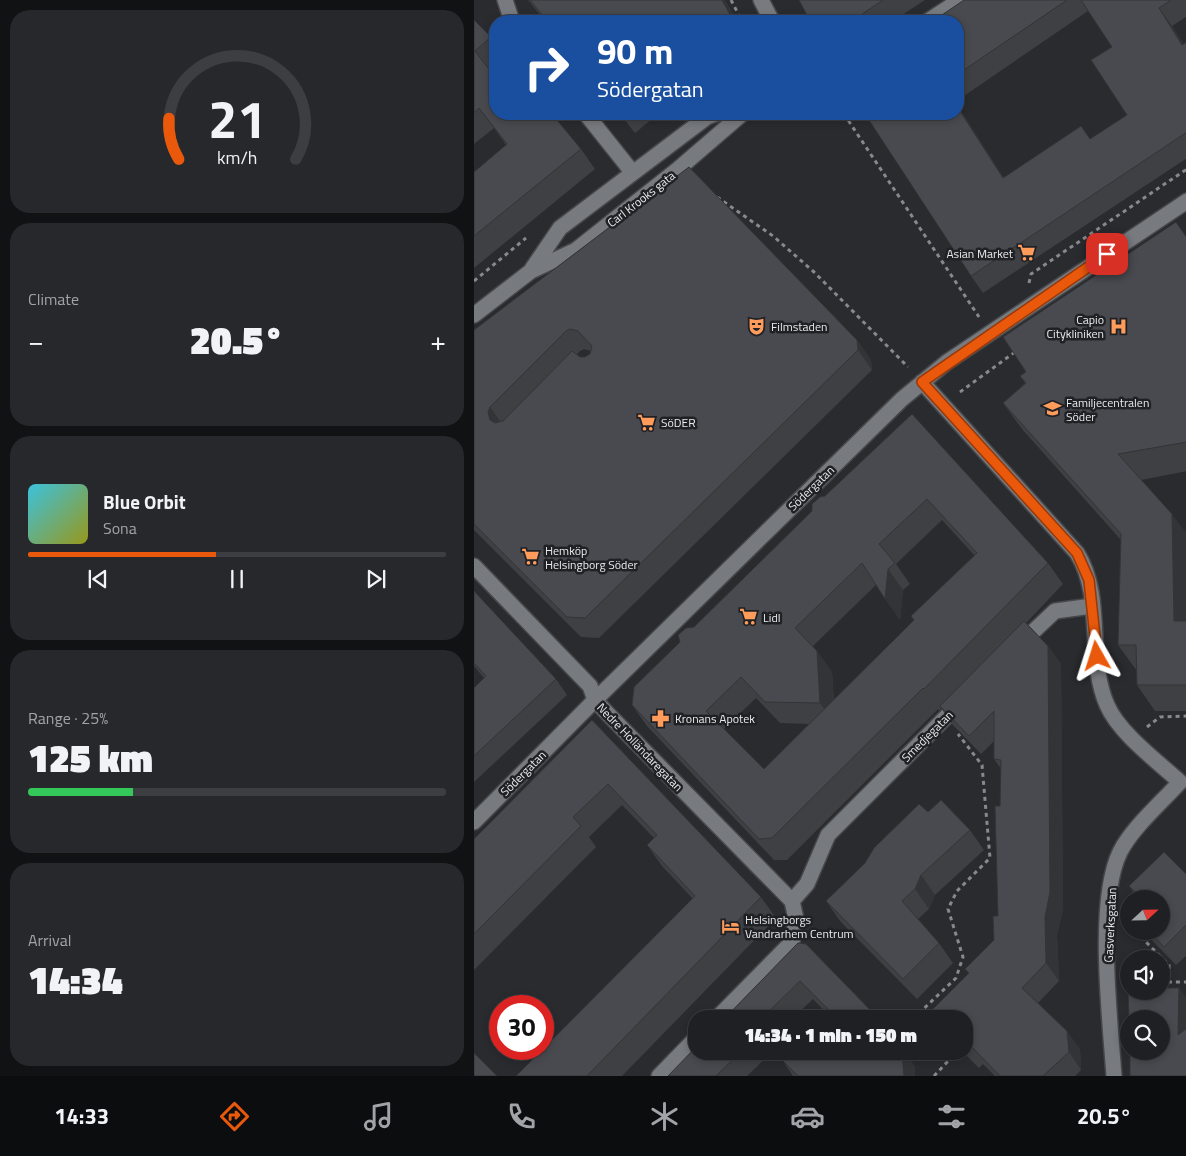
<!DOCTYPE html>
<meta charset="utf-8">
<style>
:root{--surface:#1f2023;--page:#27282b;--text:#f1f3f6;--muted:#a1a3a6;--line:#3c3e41;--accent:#ea580c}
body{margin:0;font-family:"Titillium Web",sans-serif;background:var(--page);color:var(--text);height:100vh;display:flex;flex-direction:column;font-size:19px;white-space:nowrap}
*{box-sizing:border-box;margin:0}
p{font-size:16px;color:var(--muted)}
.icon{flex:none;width:28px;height:28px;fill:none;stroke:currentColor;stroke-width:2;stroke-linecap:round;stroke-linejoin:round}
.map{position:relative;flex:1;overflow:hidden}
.drawer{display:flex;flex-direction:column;gap:10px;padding:10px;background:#111213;width:474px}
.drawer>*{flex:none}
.hud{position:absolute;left:15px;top:15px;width:475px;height:105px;border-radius:20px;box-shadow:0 2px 8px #0003,0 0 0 1px var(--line);background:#1a4fa0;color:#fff;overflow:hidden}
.needle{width:32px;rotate:68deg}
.controls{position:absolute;left:646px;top:890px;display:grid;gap:10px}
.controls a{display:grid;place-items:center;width:50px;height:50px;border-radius:50%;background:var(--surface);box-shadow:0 2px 8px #0003,0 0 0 1px var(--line);font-size:25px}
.speed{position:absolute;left:15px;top:995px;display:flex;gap:10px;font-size:25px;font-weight:700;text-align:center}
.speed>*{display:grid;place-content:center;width:65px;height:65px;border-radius:50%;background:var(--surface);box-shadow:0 2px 8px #0003,0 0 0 1px var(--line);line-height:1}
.speed .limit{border:8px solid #d22;background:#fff;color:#111}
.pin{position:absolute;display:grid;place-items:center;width:42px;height:42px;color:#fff;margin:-21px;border-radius:10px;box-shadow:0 2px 8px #0006}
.me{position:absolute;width:55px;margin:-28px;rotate:354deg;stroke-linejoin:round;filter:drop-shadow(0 0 4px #0008)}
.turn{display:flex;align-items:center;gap:18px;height:105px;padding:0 25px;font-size:22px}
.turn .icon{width:65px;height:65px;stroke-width:2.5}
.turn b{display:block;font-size:35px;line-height:42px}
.big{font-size:38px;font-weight:800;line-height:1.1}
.drawer .tile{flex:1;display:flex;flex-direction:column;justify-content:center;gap:8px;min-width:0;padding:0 18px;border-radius:20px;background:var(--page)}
.drawer .dial{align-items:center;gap:0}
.dial svg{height:130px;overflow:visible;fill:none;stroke:var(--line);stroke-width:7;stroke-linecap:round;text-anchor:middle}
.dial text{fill:var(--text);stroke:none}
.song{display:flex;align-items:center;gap:15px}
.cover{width:60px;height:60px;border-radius:8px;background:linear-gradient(135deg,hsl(190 70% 55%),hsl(60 70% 35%))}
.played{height:5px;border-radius:2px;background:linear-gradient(90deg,var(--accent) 45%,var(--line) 45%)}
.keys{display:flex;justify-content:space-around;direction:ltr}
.heat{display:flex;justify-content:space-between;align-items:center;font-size:28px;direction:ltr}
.charge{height:8px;border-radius:4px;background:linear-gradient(90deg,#34c759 25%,var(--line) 0)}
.trip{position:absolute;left:214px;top:1010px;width:285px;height:50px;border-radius:20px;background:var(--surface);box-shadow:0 2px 8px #0003,0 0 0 1px var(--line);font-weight:800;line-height:50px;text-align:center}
.tabs{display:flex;height:80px;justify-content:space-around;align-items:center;background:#0c0d0e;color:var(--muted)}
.tabs .icon{width:35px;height:35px}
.tabs .active{color:var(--accent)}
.tabs b{font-size:22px;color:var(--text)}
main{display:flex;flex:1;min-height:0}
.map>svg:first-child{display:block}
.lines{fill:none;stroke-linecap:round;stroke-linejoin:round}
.minor-casing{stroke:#45474a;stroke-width:18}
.path{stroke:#87898c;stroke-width:3;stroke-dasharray:4 4;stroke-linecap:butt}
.minor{stroke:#777a7f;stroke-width:15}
.wall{fill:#3e4044;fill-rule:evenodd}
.shaded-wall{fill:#323437}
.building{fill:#484a4f;stroke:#323437;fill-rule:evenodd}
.route-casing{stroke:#983908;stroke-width:12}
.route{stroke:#ea580c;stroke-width:9}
.labels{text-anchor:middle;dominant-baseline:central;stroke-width:5;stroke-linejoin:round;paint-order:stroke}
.street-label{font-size:12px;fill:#e8eaec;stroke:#1f2125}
.poi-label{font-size:12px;fill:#e8eaec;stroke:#1f2125;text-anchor:start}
</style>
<main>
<section class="drawer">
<div class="tile dial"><svg viewBox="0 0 100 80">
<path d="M14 69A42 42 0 1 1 86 69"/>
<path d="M14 69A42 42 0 0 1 8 44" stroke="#ea580c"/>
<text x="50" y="56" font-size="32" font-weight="700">21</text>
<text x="50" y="72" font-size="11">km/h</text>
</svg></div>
<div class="tile"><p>Climate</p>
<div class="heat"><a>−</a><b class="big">20.5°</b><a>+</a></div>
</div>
<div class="tile">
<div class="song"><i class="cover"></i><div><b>Blue Orbit</b><p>Sona</p></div></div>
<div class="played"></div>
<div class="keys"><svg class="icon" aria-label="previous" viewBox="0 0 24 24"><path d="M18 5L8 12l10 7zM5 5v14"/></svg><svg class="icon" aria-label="pause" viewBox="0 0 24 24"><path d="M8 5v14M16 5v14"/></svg><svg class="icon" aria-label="next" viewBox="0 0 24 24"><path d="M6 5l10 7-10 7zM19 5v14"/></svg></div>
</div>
<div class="tile"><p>Range · 25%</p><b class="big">125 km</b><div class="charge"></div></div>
<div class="tile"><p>Arrival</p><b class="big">14:34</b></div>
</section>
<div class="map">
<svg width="713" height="1076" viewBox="0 0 713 1076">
<rect width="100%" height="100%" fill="#292b2f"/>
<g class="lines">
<defs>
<path id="minor" d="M31,0L38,21
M287,0L298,21
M454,21L486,0
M112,114L159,173
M58,269L86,228L233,117L241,114
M0,315L57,271L102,250L203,170L268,114
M448,382L603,553C631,598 612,657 633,705C645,733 683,761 706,782C687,803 658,828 646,852C622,901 636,1019 640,1076
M0,566L116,686L121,700L134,714L318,901L322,919L318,942L242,1019
M546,644L581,611L618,606
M0,822L121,700L428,399L473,362L713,201
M318,901L333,884L354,835L487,702
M185,1076L222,1038"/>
</defs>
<use href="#minor" class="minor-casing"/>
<path class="path" d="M257,0L268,21
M370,114L505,317
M243,197L299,236L340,272L434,367
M0,281L52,238
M555,283L557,274L713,169
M486,392L541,352
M673,727L686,717L713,716
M661,931L695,965V982H713
M439,1019L482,978L489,957L474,909L483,891L516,858L508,765L484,734
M460,1076L477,1058"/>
<use href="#minor" class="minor"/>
</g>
<path class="wall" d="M54,0H251L263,21H71Z
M325,0H451L419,21H336Z
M490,0H713V16L698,26L709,44L713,42V158L509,293L497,276L484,106L529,177L616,139L653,115L638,47L614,11L484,100V21Z
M0,20L17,37L21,43V66L16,70L21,114L65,119L107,149L121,169L0,268V172L32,145L20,128L0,144Z
M146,114H184L161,133Z
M215,167L383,340L397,360L398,370L125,638L107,637L0,530V330ZM110,349L117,351L116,354L111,357H106L103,354L106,351Z
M713,238V471L667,480L713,534V711H681L663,685V671L644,645L647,540L548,429L529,403L551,383L546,376Z
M438,414L574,563L589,584L552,623L574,646L587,664L589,910L583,935L585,981L564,1003L606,1049L607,1070L601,1076H521L509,1064L505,1068L488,1051H490V1019H459L455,1013L495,973L520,940L524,916L527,769L520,759V741L507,754L478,724L467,708L465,711L464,709L313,860H300L173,726L158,705L206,642L338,511L351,496ZM468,520L501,556L437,616L440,620L360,700L358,672L343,651L339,646L402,585L426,620L429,590L436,584L422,564ZM282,698L306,723L335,724L290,769L250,729Z
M0,591L82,679L93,695L0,782V688L10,678L0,666Z
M118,720L287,897L302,918L148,1076H42L219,899L188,866L173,845L180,838L148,805L115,837L122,847L0,970V839Z
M454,812L496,830L510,850L461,895L455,909L444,919L465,943L479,963L443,999L366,921L352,901Z
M713,875V955L702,965L669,931H688V899H664L655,886Z
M324,943L405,1019L355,1016L339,999L318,1019H250Z
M222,1051H299L273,1076H194Z
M309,1061L441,1066V1076H319Z"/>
<path class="shaded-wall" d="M248,0H251L263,21H260Z
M685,8L698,26L713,49L708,45Z
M484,106L541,195L529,178L484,108Z
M383,340L397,360L398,370L384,350Z
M16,407L30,427L16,420L14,412Z
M698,514L713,534V638L700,621Z
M414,569L429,590L426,620L411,599Z
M574,646L587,664L589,910L583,935L585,981L572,963L571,917Z
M343,651L358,672L361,724L346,703Z
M447,875L461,895L455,909L441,889Z
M705,988L713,998V1046L704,1035Z
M593,1031L606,1049L607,1070L595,1052Z
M428,1051H430L441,1066V1076H430Z"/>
<path class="building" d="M56,0H248L259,20L257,21H73Z
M325,0H409L378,21H336Z
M490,0H593L484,74V21H459Z
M607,0H697L685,8L708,45L713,42V132L497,276L391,114H484V108L529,178L607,126L616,139L653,115L617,60L638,47Z
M0,20L17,37L1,51L21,77V114H61L65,119L71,114H78L107,149L0,236V172L33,144L5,108L0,113Z
M215,167L383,340L384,350L111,618L93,617L0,524V330ZM96,329L104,331L118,346L116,354L111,357H106L98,351L29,421L21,423L16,420L14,412L16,407L92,331Z
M702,222L713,238V442L644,454L698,514L700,621H713V685H663L662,645H644L647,534L529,403L552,383L546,376L552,372L529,337Z
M438,414L574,563L450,689L449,688L298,838L285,839L158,705L160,687L206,642L204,635L212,628L220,627L338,511V504L346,497L351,496ZM453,499L503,553L437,616L440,620L290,769L232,711L267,677L291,702L346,703L343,651L321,628L388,563L411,599L414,569L421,563L405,544Z
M0,591L82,679L0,756V688L12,676L0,663Z
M550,621L574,646L576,892L571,917L572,963L548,988L593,1031L595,1052L569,1076H526L497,1046L492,1050L490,1048V1019H461L455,1013L495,973L491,969L520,940L519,916H524L521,806H526L527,760L520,759V711L495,736L466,706Z
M118,720L287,897L113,1076H42L221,896L173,845L183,835L134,784L99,817L107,826L0,934V839Z
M467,800L496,830L447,875L441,889L428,901L465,943L429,979L352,901L391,863L400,848L445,804L454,812Z
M690,852L713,875V924L690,947L675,931H688V899H668L655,886Z
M324,943L332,944L405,1019H352L358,1013L326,981L289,1017L291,1019H250Z
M688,988H705L704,1035L713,1028V1076H656V1051H688V1019H655L654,989L655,991H688Z
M222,1047V1051H268L242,1076H194Z
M319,1051H428L430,1076H324L309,1061Z
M0,1053L23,1076H0Z"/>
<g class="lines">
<defs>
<path id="route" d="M623,656L615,580L603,553L448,382L633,254"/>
</defs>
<use href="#route" class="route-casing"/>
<use href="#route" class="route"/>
</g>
<defs>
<symbol id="supermarket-bare" viewBox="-9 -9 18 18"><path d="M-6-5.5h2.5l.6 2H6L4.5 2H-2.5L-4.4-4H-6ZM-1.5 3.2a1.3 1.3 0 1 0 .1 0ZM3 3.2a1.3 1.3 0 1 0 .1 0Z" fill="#ff9b5b" stroke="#1f2125" stroke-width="2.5" paint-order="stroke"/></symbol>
<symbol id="theatre-bare" viewBox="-9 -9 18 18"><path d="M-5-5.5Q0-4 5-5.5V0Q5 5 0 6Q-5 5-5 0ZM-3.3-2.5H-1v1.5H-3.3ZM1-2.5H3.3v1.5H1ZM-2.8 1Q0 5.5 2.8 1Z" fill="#ff9b5b" stroke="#1f2125" stroke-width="2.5" paint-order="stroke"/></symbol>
<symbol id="hospital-bare" viewBox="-9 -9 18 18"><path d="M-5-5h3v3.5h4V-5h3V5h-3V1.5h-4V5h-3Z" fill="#ff9b5b" stroke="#1f2125" stroke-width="2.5" paint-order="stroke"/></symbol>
<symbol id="school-bare" viewBox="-9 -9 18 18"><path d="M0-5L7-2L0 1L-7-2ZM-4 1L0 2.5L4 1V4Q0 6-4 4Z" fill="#ff9b5b" stroke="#1f2125" stroke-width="2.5" paint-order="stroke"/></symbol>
<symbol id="pharmacy-bare" viewBox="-9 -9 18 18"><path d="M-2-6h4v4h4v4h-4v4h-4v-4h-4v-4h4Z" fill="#ff9b5b" stroke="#1f2125" stroke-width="2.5" paint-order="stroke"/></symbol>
<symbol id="hotel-bare" viewBox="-9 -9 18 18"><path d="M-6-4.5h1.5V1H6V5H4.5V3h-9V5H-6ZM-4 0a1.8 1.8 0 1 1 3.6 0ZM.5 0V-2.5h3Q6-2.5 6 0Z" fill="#ff9b5b" stroke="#1f2125" stroke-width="2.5" paint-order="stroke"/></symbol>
</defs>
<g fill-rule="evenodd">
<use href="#supermarket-bare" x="540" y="240" width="25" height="25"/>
<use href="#theatre-bare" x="270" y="314" width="25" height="25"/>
<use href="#hospital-bare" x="632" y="314" width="25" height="25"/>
<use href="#school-bare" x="566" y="396" width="25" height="25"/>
<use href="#supermarket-bare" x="160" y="410" width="25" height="25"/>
<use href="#supermarket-bare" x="44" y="544" width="25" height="25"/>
<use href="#supermarket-bare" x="262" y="604" width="25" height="25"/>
<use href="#pharmacy-bare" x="174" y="706" width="25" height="25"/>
<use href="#hotel-bare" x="244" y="914" width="25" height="25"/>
</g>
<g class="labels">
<g class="street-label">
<text transform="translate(167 199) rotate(-38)">Carl Krooks gata</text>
<text transform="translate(337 488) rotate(-44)">Södergatan</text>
<text transform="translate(453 736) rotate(-45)">Smedjegatan</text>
<text transform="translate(166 747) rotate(46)">Nedre Holländaregatan</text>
<text transform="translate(49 773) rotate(-45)">Södergatan</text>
<text transform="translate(636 925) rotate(-87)">Gasverksgatan</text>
</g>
<g class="poi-label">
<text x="539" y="253" text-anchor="end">Asian Market</text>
<text x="630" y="319" text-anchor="end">Capio<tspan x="630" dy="14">Citykliniken</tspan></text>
<text x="297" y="326">Filmstaden</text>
<text x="592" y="402">Familjecentralen<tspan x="592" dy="14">Söder</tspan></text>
<text x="187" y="422">SöDER</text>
<text x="71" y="550">Hemköp<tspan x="71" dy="14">Helsingborg Söder</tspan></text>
<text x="289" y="617">Lidl</text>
<text x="201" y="718">Kronans Apotek</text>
<text x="271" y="919">Helsingborgs<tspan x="271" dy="14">Vandrarhem Centrum</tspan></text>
</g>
</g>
</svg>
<div class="controls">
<a><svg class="needle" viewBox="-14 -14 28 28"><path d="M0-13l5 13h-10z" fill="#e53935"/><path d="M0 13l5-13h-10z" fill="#a1a3a6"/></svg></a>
<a><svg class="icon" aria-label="sound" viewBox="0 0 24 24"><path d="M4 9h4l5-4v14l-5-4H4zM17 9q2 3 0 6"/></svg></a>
<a><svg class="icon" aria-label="search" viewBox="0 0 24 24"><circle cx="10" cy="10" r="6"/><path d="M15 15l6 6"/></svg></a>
</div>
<div class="speed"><div class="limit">30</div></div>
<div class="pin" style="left:633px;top:254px;background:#d93025"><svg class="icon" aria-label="arrive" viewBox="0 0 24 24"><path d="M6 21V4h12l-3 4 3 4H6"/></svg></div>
<svg class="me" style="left:623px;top:656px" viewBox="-20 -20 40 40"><path d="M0-17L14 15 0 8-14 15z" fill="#ea580c" stroke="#fff" stroke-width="4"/></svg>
<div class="trip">14:34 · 1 min · 150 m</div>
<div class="hud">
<div class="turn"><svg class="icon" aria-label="right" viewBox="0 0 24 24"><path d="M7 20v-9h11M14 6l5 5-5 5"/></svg><div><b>90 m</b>Södergatan</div></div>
</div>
</div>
</main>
<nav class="tabs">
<b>14:33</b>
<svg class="icon active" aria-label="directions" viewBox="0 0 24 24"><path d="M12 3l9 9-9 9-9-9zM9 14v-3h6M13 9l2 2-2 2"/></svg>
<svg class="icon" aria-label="music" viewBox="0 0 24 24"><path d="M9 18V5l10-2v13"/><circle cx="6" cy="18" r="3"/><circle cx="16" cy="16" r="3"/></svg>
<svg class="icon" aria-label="phone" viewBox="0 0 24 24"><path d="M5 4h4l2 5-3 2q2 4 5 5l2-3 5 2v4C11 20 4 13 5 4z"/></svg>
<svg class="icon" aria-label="climate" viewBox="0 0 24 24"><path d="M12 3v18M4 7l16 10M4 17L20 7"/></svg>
<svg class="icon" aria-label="car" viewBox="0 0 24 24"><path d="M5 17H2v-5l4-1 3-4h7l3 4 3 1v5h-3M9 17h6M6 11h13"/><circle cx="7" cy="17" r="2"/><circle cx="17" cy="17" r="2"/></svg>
<svg class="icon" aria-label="filters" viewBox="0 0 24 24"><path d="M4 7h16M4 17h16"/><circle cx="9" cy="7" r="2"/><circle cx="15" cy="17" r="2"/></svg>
<b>20.5°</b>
</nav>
